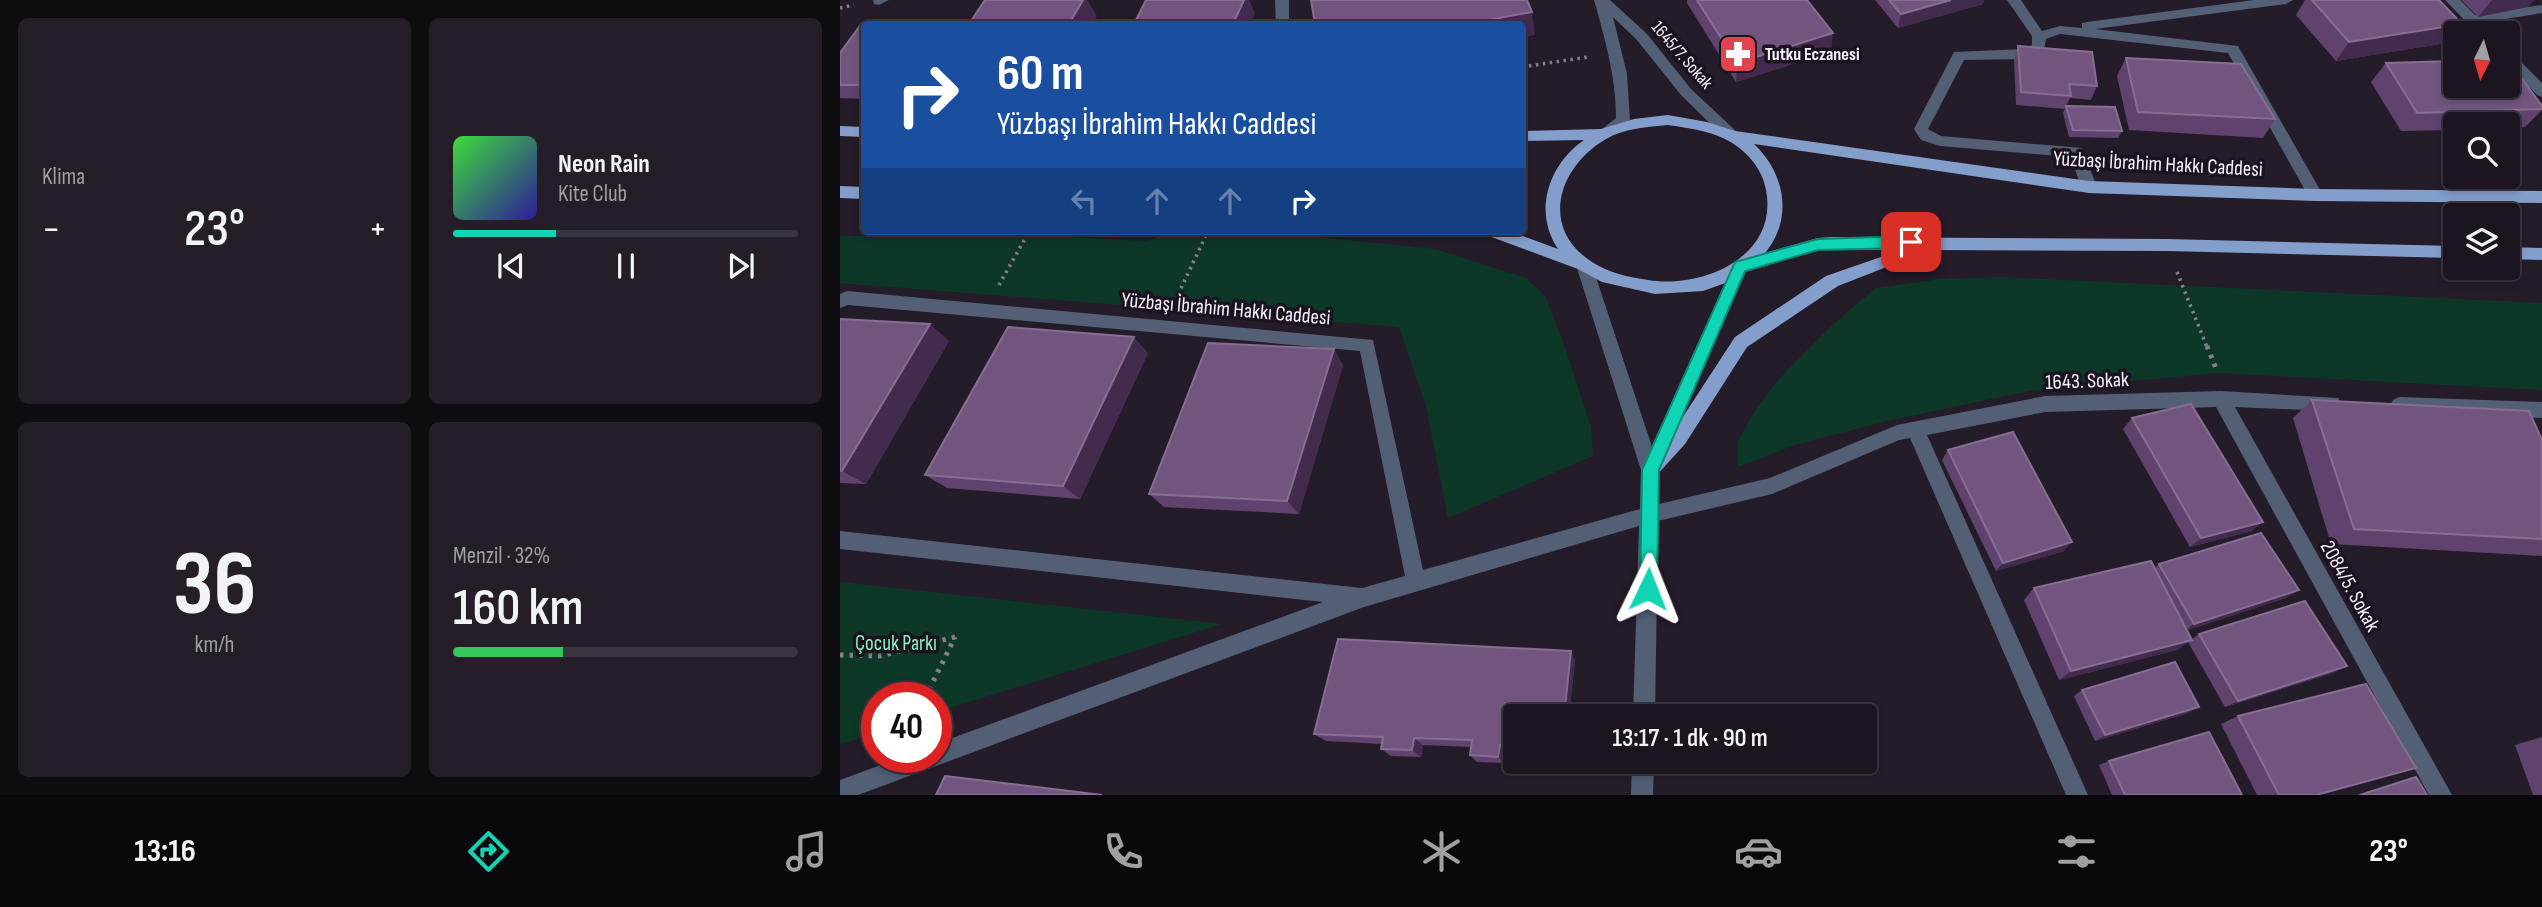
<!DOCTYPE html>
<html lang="tr">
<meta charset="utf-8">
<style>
:root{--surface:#1c1520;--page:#251e29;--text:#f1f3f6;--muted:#a09fa5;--line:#3a343e;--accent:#10d5b4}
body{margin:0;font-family:"Sofia Sans Condensed",sans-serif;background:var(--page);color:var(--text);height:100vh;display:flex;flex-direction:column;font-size:26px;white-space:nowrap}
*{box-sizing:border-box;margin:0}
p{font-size:23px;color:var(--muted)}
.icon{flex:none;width:38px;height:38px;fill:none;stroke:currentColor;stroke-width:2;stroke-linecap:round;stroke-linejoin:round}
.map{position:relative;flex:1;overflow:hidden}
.details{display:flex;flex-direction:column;gap:18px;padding:18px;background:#0f0c12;width:840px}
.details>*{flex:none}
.guide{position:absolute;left:21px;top:21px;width:665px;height:214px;border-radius:7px;box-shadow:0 4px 10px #0003,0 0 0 2px var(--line);background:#1a4fa0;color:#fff;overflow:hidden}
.needle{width:46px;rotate:185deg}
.controls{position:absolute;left:1603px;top:21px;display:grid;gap:14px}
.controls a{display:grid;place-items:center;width:77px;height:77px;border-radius:7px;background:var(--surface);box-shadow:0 4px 10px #0003,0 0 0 2px var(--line);font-size:35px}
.speed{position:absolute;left:21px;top:682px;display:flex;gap:14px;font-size:35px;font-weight:700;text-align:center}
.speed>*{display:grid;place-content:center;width:91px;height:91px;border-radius:50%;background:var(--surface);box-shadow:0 4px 10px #0003,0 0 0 2px var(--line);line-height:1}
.speed .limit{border:10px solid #d22;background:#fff;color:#111}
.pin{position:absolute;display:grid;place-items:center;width:60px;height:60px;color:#fff;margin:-30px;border-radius:14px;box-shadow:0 4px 10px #0006}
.me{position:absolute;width:77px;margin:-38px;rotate:2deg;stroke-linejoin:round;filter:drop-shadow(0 0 5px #0008)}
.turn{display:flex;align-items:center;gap:24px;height:147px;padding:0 21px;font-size:32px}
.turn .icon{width:91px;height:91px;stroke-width:2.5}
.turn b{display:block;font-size:49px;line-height:60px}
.lanes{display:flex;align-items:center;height:66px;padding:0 21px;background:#0003;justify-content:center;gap:35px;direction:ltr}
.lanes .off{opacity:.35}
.big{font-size:52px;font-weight:600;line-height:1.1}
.details .card{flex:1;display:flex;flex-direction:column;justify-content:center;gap:10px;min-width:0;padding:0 24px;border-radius:10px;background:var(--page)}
.details .dial{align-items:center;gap:0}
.dial b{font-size:91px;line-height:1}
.song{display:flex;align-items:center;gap:21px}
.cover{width:84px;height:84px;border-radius:10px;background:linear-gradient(135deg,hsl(120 70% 55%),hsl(250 70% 35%))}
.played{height:7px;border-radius:4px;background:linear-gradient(90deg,var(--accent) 30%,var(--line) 30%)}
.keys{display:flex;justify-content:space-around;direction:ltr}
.heat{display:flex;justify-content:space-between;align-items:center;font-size:38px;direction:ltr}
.charge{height:10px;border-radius:5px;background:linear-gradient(90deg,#34c759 32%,var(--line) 0)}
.details .tiles{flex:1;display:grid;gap:18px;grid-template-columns:repeat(2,1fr)}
.trip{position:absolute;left:663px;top:704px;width:374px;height:70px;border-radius:7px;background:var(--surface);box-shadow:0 4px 10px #0003,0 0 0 2px var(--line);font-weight:600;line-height:70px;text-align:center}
.tab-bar{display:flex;height:112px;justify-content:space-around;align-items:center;background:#0b080d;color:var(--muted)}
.tab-bar .icon{width:49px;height:49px}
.tab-bar .on{color:var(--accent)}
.tab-bar b{font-size:32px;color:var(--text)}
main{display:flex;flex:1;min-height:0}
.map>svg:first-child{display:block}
.green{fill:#0d3827}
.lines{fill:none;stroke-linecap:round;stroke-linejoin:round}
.path-far1{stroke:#867e8a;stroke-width:3.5;stroke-dasharray:2.5 4.5;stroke-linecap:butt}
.path{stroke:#867e8a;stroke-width:5;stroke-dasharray:3.5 6;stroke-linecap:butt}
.minor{fill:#535f75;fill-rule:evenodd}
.major{fill:#849ecc;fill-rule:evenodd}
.wall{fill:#60426f}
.shaded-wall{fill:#422b4d}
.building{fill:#71557e;stroke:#866e92;stroke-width:2}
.route{fill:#10d5b4;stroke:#0a8a75;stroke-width:2}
.labels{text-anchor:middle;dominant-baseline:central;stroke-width:7;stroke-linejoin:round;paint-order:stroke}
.far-poi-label{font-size:18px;font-weight:bold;fill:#f8f2fc;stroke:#1c1320;text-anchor:start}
.far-street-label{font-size:18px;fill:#f8f2fc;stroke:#1c1320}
.street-label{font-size:21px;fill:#f8f2fc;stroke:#1c1320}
.park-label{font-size:21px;fill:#8befc0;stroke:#1c1320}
</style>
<main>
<section class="details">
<div class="tiles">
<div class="card"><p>Klima</p>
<div class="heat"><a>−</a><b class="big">23°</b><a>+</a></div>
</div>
<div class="card">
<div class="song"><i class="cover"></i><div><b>Neon Rain</b><p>Kite Club</p></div></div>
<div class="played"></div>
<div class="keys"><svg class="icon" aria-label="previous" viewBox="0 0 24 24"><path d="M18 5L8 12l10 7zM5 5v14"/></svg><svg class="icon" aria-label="pause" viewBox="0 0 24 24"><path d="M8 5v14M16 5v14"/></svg><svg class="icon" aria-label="next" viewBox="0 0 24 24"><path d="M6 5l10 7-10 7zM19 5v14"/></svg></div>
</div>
<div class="card dial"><b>36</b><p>km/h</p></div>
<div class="card"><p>Menzil · 32%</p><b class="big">160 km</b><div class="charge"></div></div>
</div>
</section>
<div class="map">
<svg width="1702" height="795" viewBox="0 0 1702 795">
<rect width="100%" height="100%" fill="#251c2a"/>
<path class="green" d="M330,232L478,237L595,249L686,278L705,296L722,339L751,427L753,456L608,518L586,406L559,327L0,283V236L187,235L307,241Z
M1163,277L1702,303V390L1378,373L1194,390L1047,421L955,445L898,467V441L913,414L938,380L989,328L1036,288L1100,279Z
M0,582L382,624L96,712V698H37V732L0,745Z"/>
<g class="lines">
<path class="path-far1" d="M0,8L14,5
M682,67L748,57
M1337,272L1367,347
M159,285L187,235
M335,301L368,231"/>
<path class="path" d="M1367,346L1377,371
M0,655L40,656L115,637
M85,698L115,637"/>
<path class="minor" d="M33,0H49L39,5L34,4Z
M435,0H449V24H436Z
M754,0H770L807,34L851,89L897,132L899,136L897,140H887L841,95L797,40L773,17L787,74L790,120L768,138H758L756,134L776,118C776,77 765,39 754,0Z
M1167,0H1181L1202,31L1220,26L1242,28V23L1247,22L1414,0H1453L1446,4L1255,29L1398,46L1483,195L1480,199H1470L1388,53L1220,34L1206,39L1204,50L1186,59L1124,60L1088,129L1101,136L1242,148L1257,187L1249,193L1241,187L1231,157L1100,146L1081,140L1074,129L1114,52L1184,49L1192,45V36Z
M1605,0H1620L1635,15L1702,5V13L1642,23L1652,33H1637Z
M1668,52L1673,54L1702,83V97L1697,95L1668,65Z
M744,259L752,265L812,447L894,263H906L908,267L819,470V504L930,478L1057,425L1205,396L1381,391L1498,398L1501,403L1498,408L1492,411L1395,407L1612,795H1589L1376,407L1205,412L1087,435L1248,795H1226L1070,438L1059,440L932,494L818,521L815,716H793L799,526L524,607L18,795H0V780L60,758H96V744L483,602L0,549V531L522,588L565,576L520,351L8,305L0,308V294L7,291L533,340L583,570L800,509L801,470L736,265Z
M1559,397L1702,402V418L1559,413L1553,410L1550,405L1553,400Z
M792,761H814L813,795H791Z"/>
<path class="major" d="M828,115L867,122L895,131L1249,181L1475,189L1702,191V203L1475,201L1249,193L914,144C946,174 953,220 925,253L978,238L992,237L1326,239L1615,246V258L1326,251L1090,250L998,286L907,347L845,444L816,476L810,478L804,476L801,470L804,464L833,432L895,337L986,276L1061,250H978L905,272L891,281L863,291L815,294L762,282L738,269L646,235L644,231H669L718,249C693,212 708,165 744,140L682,141V131L761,129L794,119ZM828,125C847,128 867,130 885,139C905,149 922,167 926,190C939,257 862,289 808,280C788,277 769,273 752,262C699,228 718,167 766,139C785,128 807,127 828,125Z
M0,126L24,127V137L0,136Z
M0,186L24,187V199L0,198Z
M1668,247L1702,248V260L1668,259Z"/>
</g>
<path class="wall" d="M847,0H967L991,52L896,82L847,3Z
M1035,0H1144L1143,4L1058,28Z
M1465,0H1599L1622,24L1606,43L1496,61L1456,15Z
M1621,0H1694L1688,7L1638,17Z
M24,24V99L0,98V53Z
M1178,46L1257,86L1251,100L1230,98L1225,109L1176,105L1174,60Z
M1286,58L1435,119L1423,138L1289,130L1277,76Z
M1546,63L1702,106V110L1685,127L1668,128V124H1615V130L1561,131L1531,82Z
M1226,106L1282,131L1278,138L1229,137L1223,113Z
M0,319L109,341L26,484L0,483Z
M308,353L240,499L107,488L85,475Z
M503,365L459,514L324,507L309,494Z
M1472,400L1702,440V556L1491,544L1453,418Z
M1292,418L1412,531L1350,547L1283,429Z
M1108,450L1224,551L1156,571L1102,460Z
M1319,564L1446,598L1347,630L1352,639L1359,634L1493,673L1385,707L1348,642L1337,650L1219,680L1184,600L1194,588L1315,568Z
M735,660L729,716H676V752H666L664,763L637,762L630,755L631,747L583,745L581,757L551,756L541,749L542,744L486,741L474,734Z
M1242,690L1348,713L1255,741L1234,696Z
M1398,716L1476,795H1417L1381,724Z
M1702,737V795H1693L1675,745Z
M1269,761L1402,795H1272L1259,765Z
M1576,777L1587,795H1517L1559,782Z"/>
<path class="shaded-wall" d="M243,0H247L257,16L252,24H229Z
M404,0H409L415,13L410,24H393Z
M1111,0H1144L1143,4L1058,28L1061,14Z
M1652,0H1694L1688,7L1638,17Z
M692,12L695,35L682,38V24H627Z
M1622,24L1606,43L1496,61L1509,42Z
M993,33L991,52L896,82L897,63Z
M90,324L109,341L26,484L2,471Z
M294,337L308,353L240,499L223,486Z
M494,349L503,365L459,514L447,501Z
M1423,522L1412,531L1350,547L1361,538Z
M1232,542L1224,551L1156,571L1163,563Z
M1459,590L1446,598L1343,632L1354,624Z
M1352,640L1337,650L1219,680L1231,671Z
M731,651L735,660L729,716H724Z
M1507,666L1493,673L1385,707L1398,701Z
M1359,707L1348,713L1255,741L1265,735Z
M574,738L583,745L581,757L572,750Z
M660,745L666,752L664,763L658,757Z"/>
<path class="building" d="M145,0H243L229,24H129Z
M306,0H404L393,24H294Z
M471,0H687L692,12L627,24H475Z
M857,0H967L993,33L897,63Z
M1049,0H1111L1061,14Z
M1472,0H1599L1622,24L1509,42Z
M22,23L88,24H24V85H0V53Z
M1178,46L1252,52L1257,86L1229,84L1231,96L1181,92Z
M1286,58L1401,64L1435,119L1298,112Z
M1668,60L1702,106V109L1577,113L1546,63L1615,61V86H1668Z
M1226,106L1275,107L1282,131L1233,130Z
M0,319L90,324L2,471H0Z
M168,327L294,337L223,486L85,475Z
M368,343L494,349L447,501L309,494Z
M1472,400L1689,411L1702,440V539L1514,529Z
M1351,404L1423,522L1361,538L1292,418Z
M1173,432L1232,542L1163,563L1108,450Z
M1421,533L1459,590L1354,624L1319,564Z
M1311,561L1352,640L1231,671L1194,588Z
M1465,601L1507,666L1398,701L1359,634Z
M498,639L731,651L724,716H676V745H660L658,757L630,755L632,740L574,738L572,750L541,749L543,737L474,734Z
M1335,662L1359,707L1265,735L1242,690Z
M1526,684L1576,768L1476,795H1439L1398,716Z
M1369,732L1402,795H1285L1269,761Z
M105,776L262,795H96Z
M1576,777L1587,795H1520Z"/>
<path class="route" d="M1071,236L1078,242L1071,248L978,250L905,271L819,470L817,589L815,595L808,598L802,595L800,589L802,470L895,262L978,239Z"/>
<defs>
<symbol id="pharmacy-square" viewBox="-11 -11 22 22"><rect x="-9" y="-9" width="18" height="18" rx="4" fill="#e0444e" stroke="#1c1320"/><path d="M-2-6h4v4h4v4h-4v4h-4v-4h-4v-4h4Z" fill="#fff"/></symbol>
</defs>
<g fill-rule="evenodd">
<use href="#pharmacy-square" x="876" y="32" width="44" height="44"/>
</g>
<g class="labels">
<g class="far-poi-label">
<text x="925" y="54">Tutku Eczanesi</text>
</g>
<g class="far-street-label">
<text transform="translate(842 55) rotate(49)">1645/7. Sokak</text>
</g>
<g class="street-label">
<text transform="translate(1318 164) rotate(3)">Yüzbaşı İbrahim Hakkı Caddesi</text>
<text transform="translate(386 309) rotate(5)">Yüzbaşı İbrahim Hakkı Caddesi</text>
<text transform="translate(1247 381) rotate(-2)">1643. Sokak</text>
<text transform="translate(1510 586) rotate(61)">2084/5. Sokak</text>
</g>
<g class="park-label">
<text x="56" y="643">Çocuk Parkı</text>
</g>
</g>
</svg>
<div class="controls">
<a><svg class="needle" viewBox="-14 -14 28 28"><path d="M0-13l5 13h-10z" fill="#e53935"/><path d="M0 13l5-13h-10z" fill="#a09fa5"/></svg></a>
<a><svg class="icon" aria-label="search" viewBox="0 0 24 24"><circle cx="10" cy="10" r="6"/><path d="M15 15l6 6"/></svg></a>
<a><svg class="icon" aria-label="layers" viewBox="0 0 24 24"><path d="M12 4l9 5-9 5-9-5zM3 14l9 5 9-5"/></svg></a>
</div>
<div class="speed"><div class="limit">40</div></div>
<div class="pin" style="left:1071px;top:242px;background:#d93025"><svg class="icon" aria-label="arrive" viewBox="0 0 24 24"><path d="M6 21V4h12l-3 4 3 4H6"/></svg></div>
<svg class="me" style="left:808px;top:589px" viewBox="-20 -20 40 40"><path d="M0-17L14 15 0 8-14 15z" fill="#10d5b4" stroke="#fff" stroke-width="4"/></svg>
<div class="trip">13:17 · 1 dk · 90 m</div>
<div class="guide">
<div class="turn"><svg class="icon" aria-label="right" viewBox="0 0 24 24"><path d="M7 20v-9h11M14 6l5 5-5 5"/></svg><div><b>60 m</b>Yüzbaşı İbrahim Hakkı Caddesi</div></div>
<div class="lanes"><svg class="icon off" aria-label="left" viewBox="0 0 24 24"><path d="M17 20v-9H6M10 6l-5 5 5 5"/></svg><svg class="icon off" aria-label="ahead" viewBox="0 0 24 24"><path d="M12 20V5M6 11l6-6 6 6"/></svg><svg class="icon off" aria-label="ahead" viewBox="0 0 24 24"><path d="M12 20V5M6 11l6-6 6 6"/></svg><svg class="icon" aria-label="right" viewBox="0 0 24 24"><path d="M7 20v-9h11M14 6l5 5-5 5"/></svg></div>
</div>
</div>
</main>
<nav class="tab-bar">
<b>13:16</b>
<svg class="icon on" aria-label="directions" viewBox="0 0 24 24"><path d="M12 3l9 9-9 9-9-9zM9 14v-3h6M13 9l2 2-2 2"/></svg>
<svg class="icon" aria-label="music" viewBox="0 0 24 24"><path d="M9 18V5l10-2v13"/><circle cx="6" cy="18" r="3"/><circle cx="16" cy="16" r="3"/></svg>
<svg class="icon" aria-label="phone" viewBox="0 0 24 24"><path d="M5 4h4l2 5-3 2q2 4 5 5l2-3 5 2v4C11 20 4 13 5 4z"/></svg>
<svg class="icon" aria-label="climate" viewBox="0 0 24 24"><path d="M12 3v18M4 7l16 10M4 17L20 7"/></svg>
<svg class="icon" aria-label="car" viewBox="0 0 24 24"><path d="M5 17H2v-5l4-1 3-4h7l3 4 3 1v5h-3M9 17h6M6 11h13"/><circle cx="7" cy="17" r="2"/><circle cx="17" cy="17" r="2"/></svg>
<svg class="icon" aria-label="filters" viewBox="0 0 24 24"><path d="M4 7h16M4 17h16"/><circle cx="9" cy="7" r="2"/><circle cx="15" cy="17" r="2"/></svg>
<b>23°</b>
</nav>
